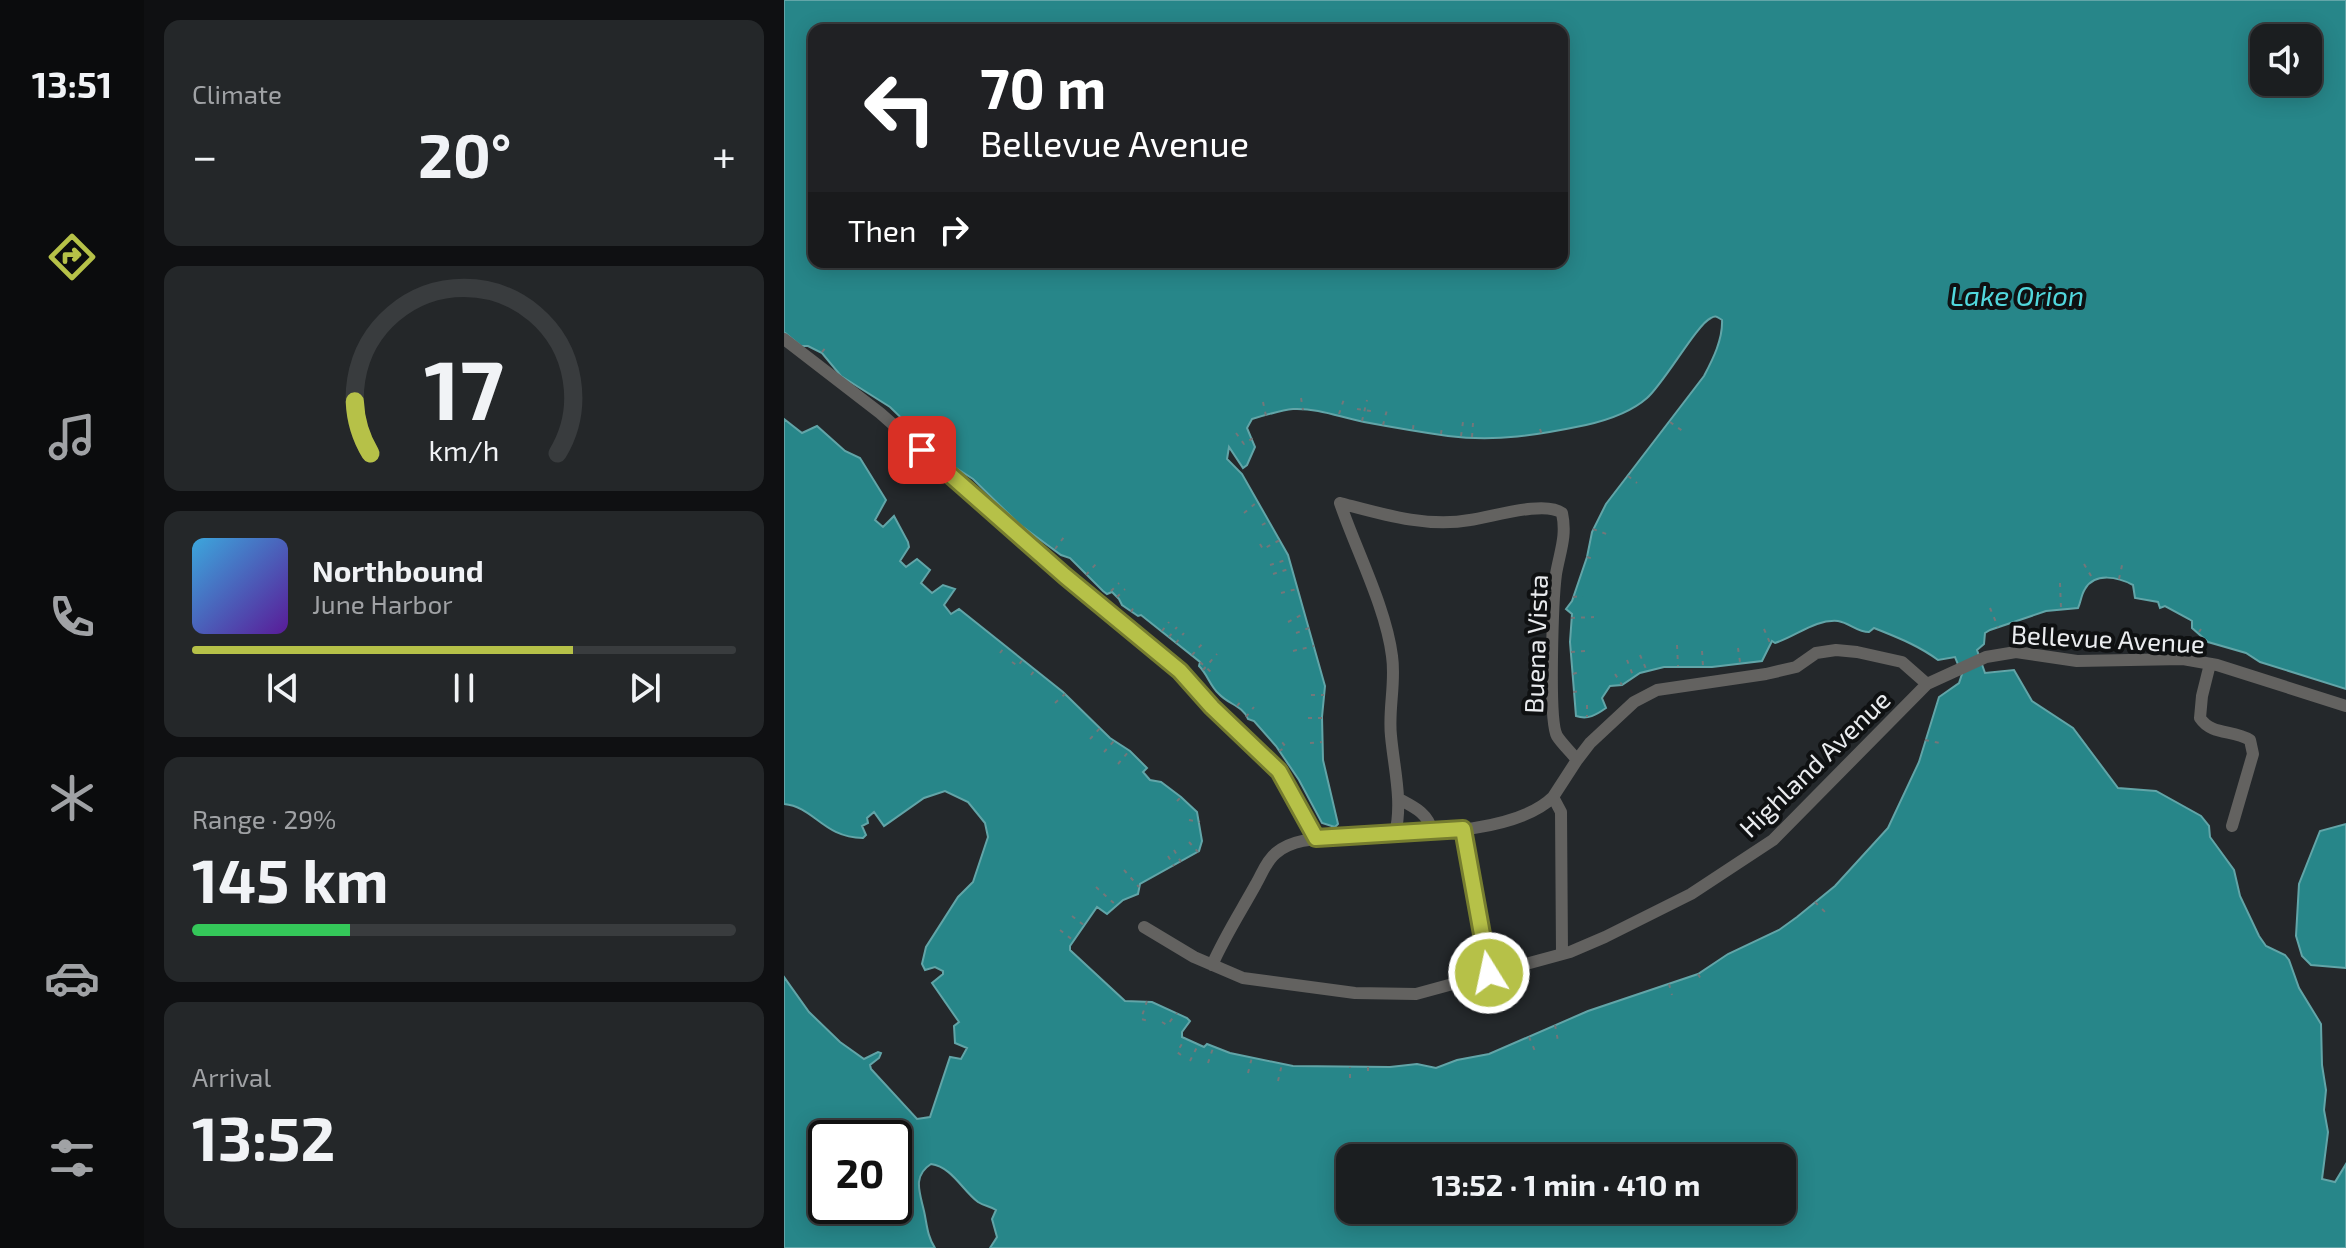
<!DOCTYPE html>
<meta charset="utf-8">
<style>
:root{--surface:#1b1e20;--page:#242729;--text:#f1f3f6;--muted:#a0a2a5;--line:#393c3e;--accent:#b6c148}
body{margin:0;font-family:"Exo 2",sans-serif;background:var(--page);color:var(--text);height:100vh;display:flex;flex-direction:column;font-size:30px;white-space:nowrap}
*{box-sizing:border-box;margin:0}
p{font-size:26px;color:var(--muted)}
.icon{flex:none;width:44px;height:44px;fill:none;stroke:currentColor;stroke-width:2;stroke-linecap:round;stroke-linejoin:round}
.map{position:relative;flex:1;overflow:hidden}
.panel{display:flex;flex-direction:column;gap:20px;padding:20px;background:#0f1012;width:640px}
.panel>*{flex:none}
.guide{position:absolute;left:24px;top:24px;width:760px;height:244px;border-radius:16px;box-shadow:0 4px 20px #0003,0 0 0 2px var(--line);background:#202124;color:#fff;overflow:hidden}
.tools{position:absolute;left:1466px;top:24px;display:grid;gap:16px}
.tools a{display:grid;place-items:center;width:72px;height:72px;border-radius:16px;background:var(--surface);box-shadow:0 4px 20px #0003,0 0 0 2px var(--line);font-size:40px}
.speed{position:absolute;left:24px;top:1120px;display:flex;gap:16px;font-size:40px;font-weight:700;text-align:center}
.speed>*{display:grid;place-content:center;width:104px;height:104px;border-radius:50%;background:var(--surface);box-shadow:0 4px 20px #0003,0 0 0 2px var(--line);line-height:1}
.speed .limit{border:4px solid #111;border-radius:12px;background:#fff;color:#111}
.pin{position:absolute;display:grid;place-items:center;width:68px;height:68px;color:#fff;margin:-34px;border-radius:16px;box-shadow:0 4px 12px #0006}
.me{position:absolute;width:88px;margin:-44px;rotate:350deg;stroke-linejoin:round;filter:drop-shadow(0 0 6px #0008)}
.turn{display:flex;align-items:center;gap:28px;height:168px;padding:0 40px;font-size:36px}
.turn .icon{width:104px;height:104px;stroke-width:2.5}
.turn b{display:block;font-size:56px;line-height:68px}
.then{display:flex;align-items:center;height:76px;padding:0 40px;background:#0003;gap:16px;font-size:30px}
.big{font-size:60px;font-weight:700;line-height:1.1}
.panel .tile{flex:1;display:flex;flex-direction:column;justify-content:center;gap:12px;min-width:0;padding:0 28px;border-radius:16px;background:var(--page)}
.panel .dial{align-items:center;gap:0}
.dial svg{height:208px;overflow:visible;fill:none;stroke:var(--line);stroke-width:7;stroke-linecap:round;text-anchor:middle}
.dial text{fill:var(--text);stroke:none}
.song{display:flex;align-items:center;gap:24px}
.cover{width:96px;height:96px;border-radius:12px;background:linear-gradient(135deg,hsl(200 70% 55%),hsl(270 70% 35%))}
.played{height:8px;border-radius:4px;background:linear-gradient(90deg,var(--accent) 70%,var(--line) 70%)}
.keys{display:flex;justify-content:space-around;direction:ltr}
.heat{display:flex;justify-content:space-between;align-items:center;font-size:44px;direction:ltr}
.charge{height:12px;border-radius:6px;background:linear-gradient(90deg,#34c759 29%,var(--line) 0)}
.trip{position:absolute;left:552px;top:1144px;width:460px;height:80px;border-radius:16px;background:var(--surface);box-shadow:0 4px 20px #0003,0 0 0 2px var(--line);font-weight:700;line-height:80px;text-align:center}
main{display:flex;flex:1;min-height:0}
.tab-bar{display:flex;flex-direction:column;width:144px;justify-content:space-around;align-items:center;background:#0b0c0d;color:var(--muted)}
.tab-bar .icon{width:56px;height:56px}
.tab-bar .selected{color:var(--accent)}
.tab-bar b{font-size:36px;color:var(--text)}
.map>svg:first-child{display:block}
.water{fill:#278689;stroke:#62a5a8;stroke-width:2;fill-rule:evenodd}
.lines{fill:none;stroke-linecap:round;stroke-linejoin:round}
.path{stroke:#73777a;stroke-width:2;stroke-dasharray:4 6;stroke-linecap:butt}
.lane{stroke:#636260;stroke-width:6}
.street{stroke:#636260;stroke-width:12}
.route-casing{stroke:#767d2f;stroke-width:20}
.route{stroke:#b6c148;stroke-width:14}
.labels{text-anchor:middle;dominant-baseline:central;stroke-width:8;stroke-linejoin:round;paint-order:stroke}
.street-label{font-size:26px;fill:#eaecef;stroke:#0f1112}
.water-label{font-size:28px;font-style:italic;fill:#51d7dc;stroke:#0f1112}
</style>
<main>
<nav class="tab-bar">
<b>13:51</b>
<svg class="icon selected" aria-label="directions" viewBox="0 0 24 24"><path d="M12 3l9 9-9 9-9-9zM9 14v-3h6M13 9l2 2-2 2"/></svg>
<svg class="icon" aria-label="music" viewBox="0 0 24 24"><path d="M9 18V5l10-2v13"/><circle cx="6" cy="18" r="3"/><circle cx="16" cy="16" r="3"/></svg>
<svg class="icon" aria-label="phone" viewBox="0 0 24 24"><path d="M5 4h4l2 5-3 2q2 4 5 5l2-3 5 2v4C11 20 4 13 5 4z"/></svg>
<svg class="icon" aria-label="climate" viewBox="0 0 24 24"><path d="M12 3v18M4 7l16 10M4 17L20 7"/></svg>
<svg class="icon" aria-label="car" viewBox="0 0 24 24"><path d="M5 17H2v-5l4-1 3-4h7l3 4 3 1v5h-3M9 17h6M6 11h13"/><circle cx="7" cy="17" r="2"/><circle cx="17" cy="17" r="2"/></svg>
<svg class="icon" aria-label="filters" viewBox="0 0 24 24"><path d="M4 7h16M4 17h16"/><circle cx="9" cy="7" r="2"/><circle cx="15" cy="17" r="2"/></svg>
</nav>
<section class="panel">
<div class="tile"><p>Climate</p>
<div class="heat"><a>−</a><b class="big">20°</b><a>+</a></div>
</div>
<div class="tile dial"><svg viewBox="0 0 100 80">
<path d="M14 69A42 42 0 1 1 86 69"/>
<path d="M14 69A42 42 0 0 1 8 49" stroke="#b6c148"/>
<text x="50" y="56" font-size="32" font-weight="700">17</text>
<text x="50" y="72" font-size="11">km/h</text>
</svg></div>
<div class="tile">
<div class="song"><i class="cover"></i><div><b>Northbound</b><p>June Harbor</p></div></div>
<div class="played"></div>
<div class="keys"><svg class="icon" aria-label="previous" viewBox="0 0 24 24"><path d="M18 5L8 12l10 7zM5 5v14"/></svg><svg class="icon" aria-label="pause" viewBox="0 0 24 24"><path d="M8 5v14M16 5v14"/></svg><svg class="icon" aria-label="next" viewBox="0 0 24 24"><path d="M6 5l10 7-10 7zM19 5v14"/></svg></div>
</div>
<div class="tile"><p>Range · 29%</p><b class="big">145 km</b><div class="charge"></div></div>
<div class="tile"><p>Arrival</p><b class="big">13:52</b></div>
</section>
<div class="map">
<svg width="1562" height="1248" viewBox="0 0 1562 1248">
<rect width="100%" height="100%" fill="#24282b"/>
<path class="water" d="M0,0H1562V689L1476,662L1462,653L1424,642L1408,628V621L1405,619L1381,606L1376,608L1374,602L1351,598L1349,585C1334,577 1311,572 1301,589C1297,595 1297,602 1294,608L1262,611L1206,630L1201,633L1200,644L1193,650L1201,673L1230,670L1248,701L1289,728L1334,788L1372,791L1417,816L1425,826L1426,837L1450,870L1456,896L1475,936L1482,946L1501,955L1505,960L1515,988L1537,1024L1538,1065L1542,1090L1540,1110L1544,1132L1538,1179L1551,1182L1562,1164V1248H206L213,1237L208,1219L212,1210C206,1206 200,1206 194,1202C178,1190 168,1167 147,1164C128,1176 136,1193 140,1211C143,1224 143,1236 151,1248H0V977L25,1012L56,1042L80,1059L94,1052L97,1053L95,1058L86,1065L87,1069L133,1119L146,1117L166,1057L177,1059L183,1048L171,1043L170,1026L175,1022L148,983L159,974V971L151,967L141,970L138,964L142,947L174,897L189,882L204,837L201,823L184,802L161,791L140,798L100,826L90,812L83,818L84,823L78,826L82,835L79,838C38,837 31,807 0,804V419L18,433L33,426L61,451L76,458L102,500L91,520L99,527L110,516L124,542L125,547L116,561L122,567L133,559L146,570L137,583L148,593L159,585L171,589L160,605L167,614L175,609L279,692L326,738L346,751L363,768L359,772L366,780L377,782L397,797L413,812L418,841L415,851L356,884L354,894L339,900L323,914L313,907L286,946V950L341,1001L368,1002L403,1018L406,1021L398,1032V1037L420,1047L423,1044L446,1053L509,1066L606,1067L633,1064L652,1068L673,1060L705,1054L804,1011L914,974L944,954L995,930L1013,917L1051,886L1104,828L1135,762L1155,697L1175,683L1178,674L1171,657L1154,660C1134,645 1112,637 1090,628L1085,632C1073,632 1066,623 1054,621C1031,619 1013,636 991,643L988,641L978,661L928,667H880L856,673L838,685L826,686L818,698L822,708C812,715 804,720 792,716L786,642L788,614L782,609L788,601L803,557L808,532L822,504L920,376C929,359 939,339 938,320C933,317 932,315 927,318C913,324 881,382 863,398C846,413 824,420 802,425C754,435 713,442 664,436C636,432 607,427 580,422C555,417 535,408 509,409C499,410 478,416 468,419L463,428L471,447L463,465L459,468L445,447L443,459L458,474L504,555L541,686L538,717L539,760L554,824L551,827L538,823L515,780L492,746L470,721L464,719C459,706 444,704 435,694C426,686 424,675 415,666L416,662L357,615L354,616L338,605L335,599L328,592L323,594L319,591L286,558L277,555L235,524L189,479L169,466L164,456L147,441L136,436L106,407L57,376L38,353L24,346H17L0,332ZM30,30H778V262H30ZM1480,38H1524V82H1480ZM42,1138H110V1206H42ZM566,1158H998V1210H566Z
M1562,824V968L1527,965L1518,956L1512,936L1515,884L1536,831Z"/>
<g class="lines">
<path class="path" d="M38,352L44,345
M517,398L519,410
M479,402L482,416
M573,409L587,411
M555,414L560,399
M578,421L583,400
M886,422L900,432
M599,425L604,406
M629,429L630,420
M756,429L758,435
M452,433L460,444L469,438
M657,434L658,426
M677,436L679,422
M688,437L689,423
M146,439L152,431
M844,476L853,483
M460,513L472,503
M478,525L485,521
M809,529L825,535
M476,544L479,549L496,540
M271,549L280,537
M803,557L810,559
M1300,564L1310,581
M486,565L505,559
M489,574L508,568
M302,575L312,564
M1335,579L1339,561
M1276,583L1277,609
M327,591L335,583
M497,593L513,589
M333,597L341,589
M789,597L799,596
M1206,608L1214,627
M347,612L351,605
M787,618L810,617
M504,622L519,614
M980,629L986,643
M378,631L385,622
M1415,632L1417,629
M512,633L525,628
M385,637L393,627
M392,643L400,633
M893,645L894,666
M954,648L956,662
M509,651L530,646
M918,651L919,666
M787,652L802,651
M216,653L222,645
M408,655L420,642
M856,655L863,671
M843,660L850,678
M228,662L234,666L239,659
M416,662L427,672
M419,670L433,654
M789,674L798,671
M831,674L838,685
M247,675L251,670
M789,692L796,691
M527,695H540
M271,703L281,694
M803,705V717
M453,706L459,699
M462,717L470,707
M524,718H538
M306,739L317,727
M1141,740L1156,743
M526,743L538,742
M495,751L502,747L497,741
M320,752L330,741
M334,764L345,751
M393,801L397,797
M405,820L416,822
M405,842L414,852
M390,850L397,862
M384,856L390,866
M340,870L355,887
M312,887L333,906
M1031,902L1041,912
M288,916L301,926
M276,930L290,941
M914,974L917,979
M885,984L888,995
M363,1001L357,1019L365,1021
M378,1022L383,1025L393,1013
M771,1025L774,1041
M745,1037L751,1051
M397,1055L393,1052L401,1039
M406,1061L414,1045
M424,1063L429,1048
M584,1067V1077
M464,1073L468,1057
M566,1078V1067
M494,1081L498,1064"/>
<path class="lane" d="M679,829L705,973"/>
<path class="street" d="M0,339L96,413L281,576L396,671L428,707L495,771L532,838
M556,503C598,514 643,528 686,520C708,517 761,500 778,513C783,536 776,551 772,574C769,597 764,720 773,736C778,744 787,752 793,760L769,797L777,812L778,953
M556,503C572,550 602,608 608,656C612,683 604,709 607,736C610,769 619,802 611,834
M1426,664L1418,696L1416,718C1428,736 1449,729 1466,740L1469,754L1448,826
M793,760L806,743L850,702L873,690L982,674L1012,667L1032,653L1052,650L1073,652L1118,662L1143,684
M615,799C630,807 644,813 648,831
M360,927L410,957L459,978L571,993L632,994L786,952L821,937L907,894L989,840L1143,684L1202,657L1232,652L1293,661L1399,659L1433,665L1562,706
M428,965C442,934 456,913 472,884C478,874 482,861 492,853C510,838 534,839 556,838C613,834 729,837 769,797"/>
</g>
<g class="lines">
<defs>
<path id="route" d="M138,450L281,576L396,671L428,707L495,771L532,838L679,829L705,973"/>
</defs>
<use href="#route" class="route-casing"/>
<use href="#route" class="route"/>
</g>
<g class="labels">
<g class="street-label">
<text transform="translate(1324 638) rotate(3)">Bellevue Avenue</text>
<text transform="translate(751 644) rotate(-88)">Buena Vista</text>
<text transform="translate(1030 763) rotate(-44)">Highland Avenue</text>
</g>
<g class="water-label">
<text x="1233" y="295">Lake Orion</text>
</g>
</g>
</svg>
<div class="tools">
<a><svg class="icon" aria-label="sound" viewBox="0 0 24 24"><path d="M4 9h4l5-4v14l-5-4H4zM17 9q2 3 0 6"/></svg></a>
</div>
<div class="speed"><div class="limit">20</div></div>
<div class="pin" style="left:138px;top:450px;background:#d93025"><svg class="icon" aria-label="arrive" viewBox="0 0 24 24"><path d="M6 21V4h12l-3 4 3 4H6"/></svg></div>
<svg class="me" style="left:705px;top:973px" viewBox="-20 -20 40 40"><circle r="17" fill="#b6c148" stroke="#fff" stroke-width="3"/><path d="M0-11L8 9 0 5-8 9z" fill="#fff"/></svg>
<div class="trip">13:52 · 1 min · 410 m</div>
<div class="guide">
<div class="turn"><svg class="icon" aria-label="left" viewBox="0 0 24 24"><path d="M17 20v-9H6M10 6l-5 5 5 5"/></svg><div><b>70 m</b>Bellevue Avenue</div></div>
<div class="then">Then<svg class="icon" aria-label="right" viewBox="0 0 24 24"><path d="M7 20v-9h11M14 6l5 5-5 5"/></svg></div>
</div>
</div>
</main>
